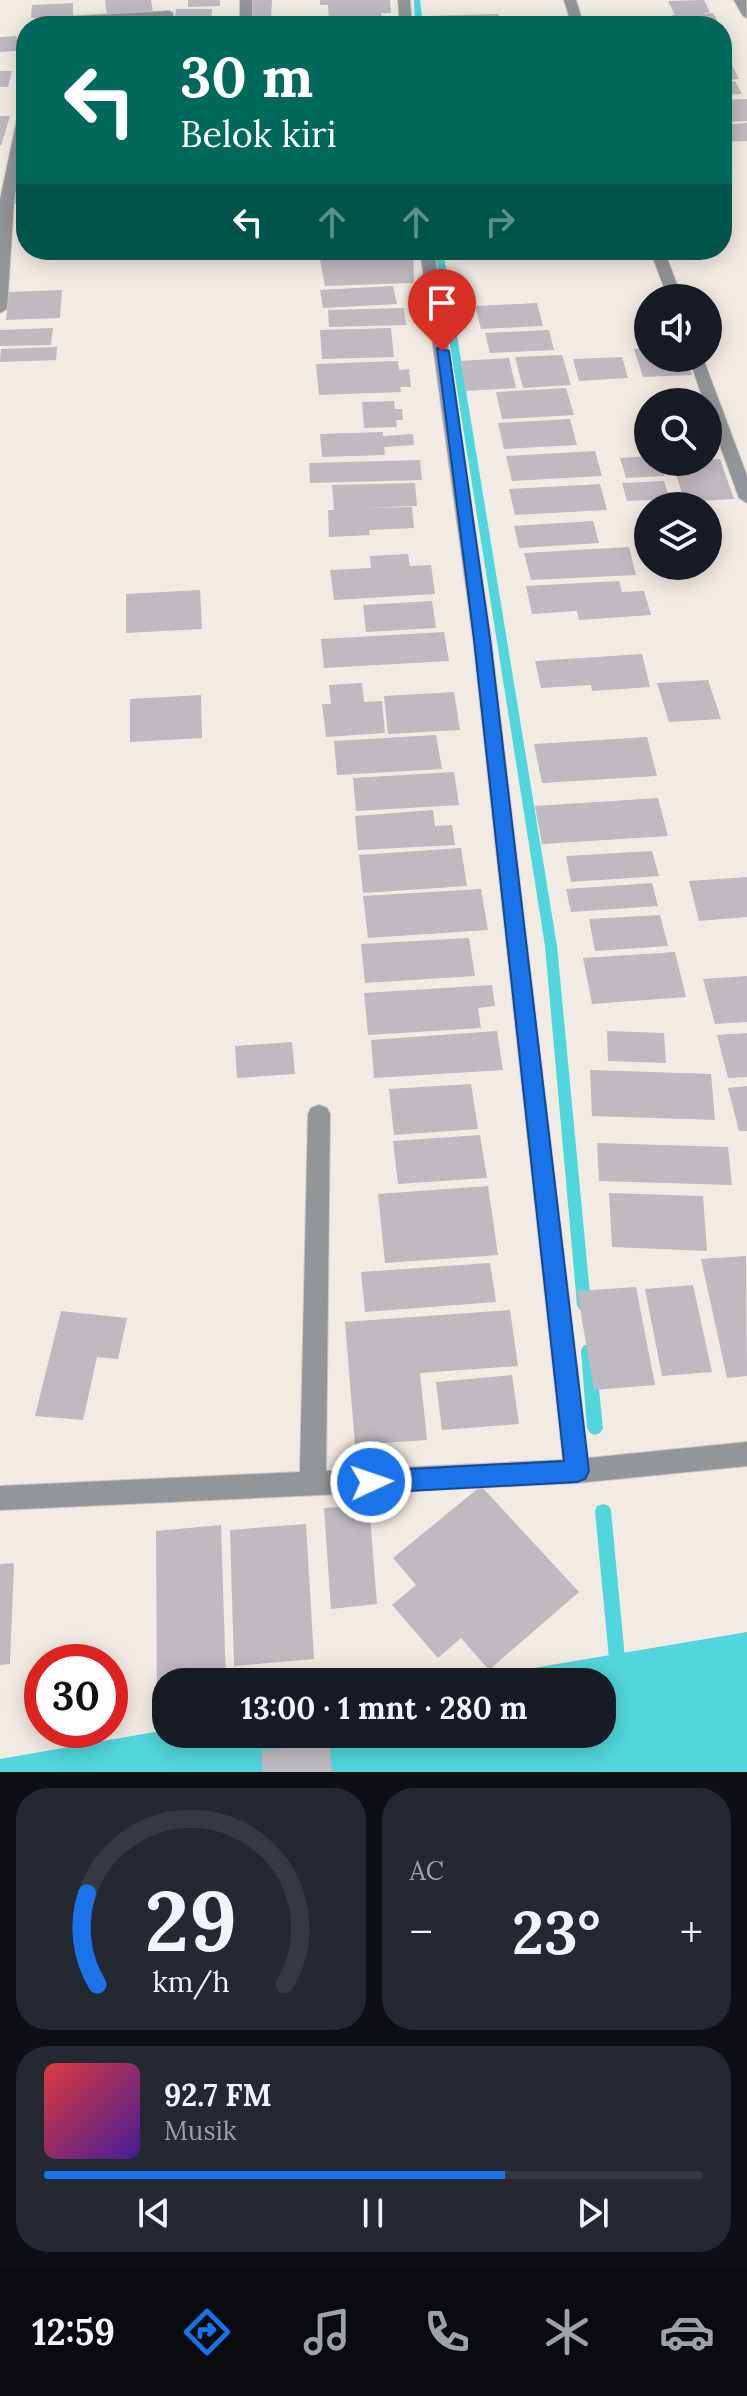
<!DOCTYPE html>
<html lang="id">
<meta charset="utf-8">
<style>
:root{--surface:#171b24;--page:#242831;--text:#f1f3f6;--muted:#9ea1a6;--line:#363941;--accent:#1a73e8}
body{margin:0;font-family:Lora,serif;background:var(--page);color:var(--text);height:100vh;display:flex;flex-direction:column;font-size:30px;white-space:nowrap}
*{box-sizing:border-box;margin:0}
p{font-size:26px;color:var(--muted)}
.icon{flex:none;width:44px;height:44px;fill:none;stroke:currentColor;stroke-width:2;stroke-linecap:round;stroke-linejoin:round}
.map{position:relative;height:1772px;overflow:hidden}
.sheet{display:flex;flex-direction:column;gap:16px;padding:16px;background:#0d0f14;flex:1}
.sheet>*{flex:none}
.top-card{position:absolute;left:16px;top:16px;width:716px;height:244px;border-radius:32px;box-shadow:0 4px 20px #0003;background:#00695c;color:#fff;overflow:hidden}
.tools{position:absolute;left:634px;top:284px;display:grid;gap:16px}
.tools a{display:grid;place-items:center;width:88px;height:88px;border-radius:50%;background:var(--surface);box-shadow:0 4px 20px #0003;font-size:40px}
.speed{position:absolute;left:24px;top:1644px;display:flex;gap:16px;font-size:40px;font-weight:700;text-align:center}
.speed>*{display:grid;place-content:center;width:104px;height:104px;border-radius:50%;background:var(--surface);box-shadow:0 4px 20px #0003;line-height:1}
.speed .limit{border:12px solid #d22;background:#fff;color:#111}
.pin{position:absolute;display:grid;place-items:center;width:68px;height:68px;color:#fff;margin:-82px -34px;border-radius:50% 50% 50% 0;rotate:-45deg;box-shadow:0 0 8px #0007}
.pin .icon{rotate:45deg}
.me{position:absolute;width:88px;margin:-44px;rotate:87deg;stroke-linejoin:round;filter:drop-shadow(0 0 6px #0008)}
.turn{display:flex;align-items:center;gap:28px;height:168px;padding:0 32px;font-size:36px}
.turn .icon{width:104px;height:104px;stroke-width:2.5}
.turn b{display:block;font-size:56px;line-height:68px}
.lanes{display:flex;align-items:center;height:76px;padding:0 32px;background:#0003;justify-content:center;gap:40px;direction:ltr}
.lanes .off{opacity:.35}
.big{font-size:60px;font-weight:800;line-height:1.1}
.sheet .widget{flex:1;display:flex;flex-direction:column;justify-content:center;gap:12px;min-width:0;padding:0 28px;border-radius:32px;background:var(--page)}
.sheet .dial{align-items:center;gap:0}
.dial svg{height:208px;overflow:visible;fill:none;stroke:var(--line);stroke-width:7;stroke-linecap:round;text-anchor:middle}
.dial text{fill:var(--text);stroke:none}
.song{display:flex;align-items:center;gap:24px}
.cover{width:96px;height:96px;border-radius:12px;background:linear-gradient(135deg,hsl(0 70% 55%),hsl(260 70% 35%))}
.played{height:8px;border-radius:4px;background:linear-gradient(90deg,var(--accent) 70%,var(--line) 70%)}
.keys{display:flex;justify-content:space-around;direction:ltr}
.heat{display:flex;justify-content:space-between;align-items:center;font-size:44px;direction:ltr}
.sheet .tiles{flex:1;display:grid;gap:16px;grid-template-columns:1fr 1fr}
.widget:last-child{grid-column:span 2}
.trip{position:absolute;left:152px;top:1668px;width:464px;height:80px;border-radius:32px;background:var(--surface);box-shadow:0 4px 20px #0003;font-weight:800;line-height:80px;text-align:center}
.dock{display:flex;height:128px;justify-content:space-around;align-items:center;background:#090b0e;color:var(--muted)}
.dock .icon{width:56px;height:56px}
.dock .active{color:var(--accent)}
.dock b{font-size:36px;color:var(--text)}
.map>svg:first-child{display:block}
.water{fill:#50d6dc}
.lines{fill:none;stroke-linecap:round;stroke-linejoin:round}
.stream{fill:#50d6dc;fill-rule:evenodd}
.building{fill:#bfb9c0}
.street-casing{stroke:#cdc6c0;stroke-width:2}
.street{fill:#939699;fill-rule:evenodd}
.route{fill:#1a73e8;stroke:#114b97;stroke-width:2}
</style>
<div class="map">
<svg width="747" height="1772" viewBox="0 0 747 1772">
<rect width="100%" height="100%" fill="#f2ebe4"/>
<path class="water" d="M747,1632V1772H0V1759L166,1730V1734H602V1682H451Z"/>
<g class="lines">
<path class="stream" d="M414,0H420L423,26H415Z
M435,250H443L557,946L591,1305L589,1309L584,1311L579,1309L577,1305L545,946Z
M588,1344L593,1346L595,1351L603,1428L600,1433L595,1435L590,1433L587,1428L581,1351L583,1346Z
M603,1504L609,1506L611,1511L626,1669L624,1675L618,1677L612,1675L610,1669L595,1511L597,1506Z"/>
</g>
<path class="building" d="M105,0H151L153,12L107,15Z
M188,0H220V6L188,7Z
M252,0H272L271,19L252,20Z
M320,0H390L391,13H381L382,20H329L328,5H320Z
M704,0L710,12L702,14L713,13L718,22L676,24L672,15H675L668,1Z
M73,3V16L31,18L32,5Z
M176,9H212L211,25H174Z
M498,14L502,26H429L426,16Z
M152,18L154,26H102L101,21Z
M304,20V26H257L258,21Z
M17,36L16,51L0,52V37Z
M732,65L739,79L722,80V66Z
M0,71H12L8,87H0Z
M735,81L742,94L722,95V82Z
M747,99V121L722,122V100Z
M0,116H10L1,146H0Z
M747,123V141L722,142V125Z
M26,186V204H12L15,187Z
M318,250H413L414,283L325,286Z
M393,286L397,304L323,308L320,290Z
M62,290L60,318L6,320L9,292Z
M537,303L543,326L481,329L475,306Z
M404,308L406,325L329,327L328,310Z
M53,328L51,345L0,346V330Z
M391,328L394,357L322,359L320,330Z
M549,330L554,350L490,353L485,333Z
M57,347L56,360L0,362L1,349Z
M648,348V358H686L692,375L643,377L634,349Z
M562,355L571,385L523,388L515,357Z
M622,357L628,378L579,381L573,359Z
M509,358L516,388L466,391L460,361Z
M398,361L399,370L409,369L411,387H400L401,392L319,395L316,364Z
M566,388L574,415L502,419L496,392Z
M695,395L698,402H653L652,398Z
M394,401L395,409H402L403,420H396L397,427L364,428L362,402Z
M570,419L577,445L504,449L498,423Z
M383,432V436L413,434L414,445L384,447L385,455L322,457L320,434Z
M595,451L602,476L512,481L506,456Z
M648,456V462H660L665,476L626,478L620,458Z
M720,459L734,499L685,502L672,462Z
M420,460L422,480L310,483L309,463Z
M664,481L670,499L627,501L622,483Z
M415,483L417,506L359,508L412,507L414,528L369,530L370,535L329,537L328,510H334L332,485Z
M600,484L607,510L515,515L509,489Z
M593,521L599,543L519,548L514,526Z
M629,547L636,575L531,580L524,553Z
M408,554L410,566L431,565L435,594L334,600L330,570L371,568L370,556Z
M619,581L622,592L644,591L651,615L579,620L577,611L532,614L526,586Z
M200,590L202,629L126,633V594Z
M432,601L436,628L366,632L363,605Z
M444,632L449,661L324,668L321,639Z
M642,654L650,687L592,691L591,685L541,688L535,661Z
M708,680L721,719L669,722L657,683Z
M362,683L364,702L382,701L385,733L326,737L322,704H331L329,685Z
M454,692L460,730L388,734L384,696Z
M201,695L202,738L130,742V699Z
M436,735L442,769L337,775L334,741Z
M647,737L657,776L542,783L534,744Z
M454,772L459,805L356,811L353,778Z
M658,798L668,836L542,844L535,806Z
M433,810L435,826L452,825L455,845L358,850L355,816Z
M461,848L467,886L363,893L359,855Z
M652,851L659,876L571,882L566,856Z
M747,877V917L699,921L689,881Z
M652,883L658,906L571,912L566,889Z
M481,889L488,930L368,938L363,896Z
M660,915L668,946L595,951L589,919Z
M469,938L475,976L365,983L361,944Z
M675,952L686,997L592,1004L583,958Z
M747,976V1022L715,1024L703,979Z
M492,985L495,1006L478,1008L481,1028L368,1035L364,993Z
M497,1031L503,1070L374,1078L371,1040Z
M607,1031L664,1033L666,1063L608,1061Z
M747,1033V1077L728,1078L717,1035Z
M292,1042L295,1074L237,1078L235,1046Z
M590,1070L711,1074L715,1120L592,1116Z
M471,1084L478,1129L394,1135L389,1089Z
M747,1086V1131H739L728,1088Z
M480,1135L487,1178L398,1184L393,1141Z
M597,1143L728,1147L732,1185L599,1181Z
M488,1186L498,1255L385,1263L378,1194Z
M609,1193L703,1196L707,1251L612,1247Z
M746,1256L747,1376L727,1378L701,1259Z
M490,1263L496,1302L365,1312L361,1272Z
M693,1285L712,1372L662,1376L645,1289Z
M636,1287L655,1385L594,1390L577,1291Z
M510,1310L518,1366L420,1373L427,1440L355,1445L345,1322Z
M61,1311L127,1318L118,1359L97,1357L83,1420L35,1416Z
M512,1375L519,1424L442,1430L436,1382Z
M481,1486L579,1592L489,1670L461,1638L438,1658L392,1605L416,1585L393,1558Z
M369,1505L377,1604L331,1609L324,1508Z
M306,1524L314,1659L234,1666L230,1530Z
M221,1525L226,1682H166V1695L157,1696L156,1531Z
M14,1563L10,1664L0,1665V1564Z
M330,1744L332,1772H262V1750Z"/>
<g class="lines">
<defs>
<path id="street" d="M240,0H252V26H240Z
M398,0H410L412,26H400Z
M564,0H576L584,26H572Z
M734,0H746L747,18L743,16Z
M169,11L173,13V17L28,26L39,18Z
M26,101V137L14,200L7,309L0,313V200L20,105Z
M420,250H434L491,639L588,1458L747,1442V1466L577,1483L0,1510V1486L300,1472L308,1114L311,1108L319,1105L327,1108L330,1114L326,1471L563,1460L473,639Z
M650,250H664L682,298H668Z
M689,358H703L747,476V503L739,498L708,412V402H704Z"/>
</defs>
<use href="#street" class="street-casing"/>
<use href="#street" class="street"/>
</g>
<path class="route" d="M437,348L449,351L490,639L589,1471L585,1479L577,1482L371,1493L363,1490L360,1482L363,1474L371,1471L564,1461L474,639Z"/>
</svg>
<div class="tools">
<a><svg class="icon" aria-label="sound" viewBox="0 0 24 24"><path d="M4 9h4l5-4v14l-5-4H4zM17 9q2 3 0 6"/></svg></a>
<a><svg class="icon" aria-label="search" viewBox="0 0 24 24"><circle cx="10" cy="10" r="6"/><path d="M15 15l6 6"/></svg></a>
<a><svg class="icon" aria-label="layers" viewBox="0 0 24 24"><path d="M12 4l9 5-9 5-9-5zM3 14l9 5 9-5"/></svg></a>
</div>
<div class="speed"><div class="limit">30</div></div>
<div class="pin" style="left:442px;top:351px;background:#d93025"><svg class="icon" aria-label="arrive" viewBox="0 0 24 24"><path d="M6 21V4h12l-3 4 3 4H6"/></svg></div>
<svg class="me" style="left:371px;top:1482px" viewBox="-20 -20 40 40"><circle r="17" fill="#1a73e8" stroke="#fff" stroke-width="3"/><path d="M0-11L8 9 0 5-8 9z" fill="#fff"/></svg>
<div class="trip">13:00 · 1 mnt · 280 m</div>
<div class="top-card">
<div class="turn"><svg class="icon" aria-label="left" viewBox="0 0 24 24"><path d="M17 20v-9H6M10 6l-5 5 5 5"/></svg><div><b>30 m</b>Belok kiri</div></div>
<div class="lanes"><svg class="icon" aria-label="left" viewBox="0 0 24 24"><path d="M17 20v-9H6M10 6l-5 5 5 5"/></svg><svg class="icon off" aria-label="ahead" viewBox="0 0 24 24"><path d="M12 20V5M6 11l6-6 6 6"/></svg><svg class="icon off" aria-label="ahead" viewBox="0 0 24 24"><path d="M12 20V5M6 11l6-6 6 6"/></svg><svg class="icon off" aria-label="right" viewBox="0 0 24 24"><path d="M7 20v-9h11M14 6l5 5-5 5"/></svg></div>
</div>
</div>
<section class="sheet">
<div class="tiles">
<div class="widget dial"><svg viewBox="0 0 100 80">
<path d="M14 69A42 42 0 1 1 86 69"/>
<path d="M14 69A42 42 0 0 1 10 34" stroke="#1a73e8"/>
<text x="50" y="56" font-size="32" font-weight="700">29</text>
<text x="50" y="72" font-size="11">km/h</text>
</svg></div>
<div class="widget"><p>AC</p>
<div class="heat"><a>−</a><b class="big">23°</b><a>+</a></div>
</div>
<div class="widget">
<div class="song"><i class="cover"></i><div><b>92.7 FM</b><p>Musik</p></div></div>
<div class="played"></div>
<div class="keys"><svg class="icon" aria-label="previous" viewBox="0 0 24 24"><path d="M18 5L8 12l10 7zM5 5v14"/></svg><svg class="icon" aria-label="pause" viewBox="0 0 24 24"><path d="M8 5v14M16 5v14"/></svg><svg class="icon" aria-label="next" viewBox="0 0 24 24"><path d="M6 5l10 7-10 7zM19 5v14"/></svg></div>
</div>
</div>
</section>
<nav class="dock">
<b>12:59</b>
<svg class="icon active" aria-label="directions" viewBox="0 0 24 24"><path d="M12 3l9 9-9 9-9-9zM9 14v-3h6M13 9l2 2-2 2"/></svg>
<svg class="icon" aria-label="music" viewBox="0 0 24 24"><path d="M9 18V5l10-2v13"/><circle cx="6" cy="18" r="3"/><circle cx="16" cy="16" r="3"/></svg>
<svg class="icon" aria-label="phone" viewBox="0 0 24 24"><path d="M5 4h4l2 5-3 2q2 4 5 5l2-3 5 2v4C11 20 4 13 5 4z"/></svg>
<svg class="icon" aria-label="climate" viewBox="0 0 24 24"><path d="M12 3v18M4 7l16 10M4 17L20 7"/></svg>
<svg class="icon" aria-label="car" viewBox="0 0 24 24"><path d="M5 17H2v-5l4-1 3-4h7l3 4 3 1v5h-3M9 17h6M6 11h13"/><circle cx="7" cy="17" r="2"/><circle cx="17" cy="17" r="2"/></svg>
</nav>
